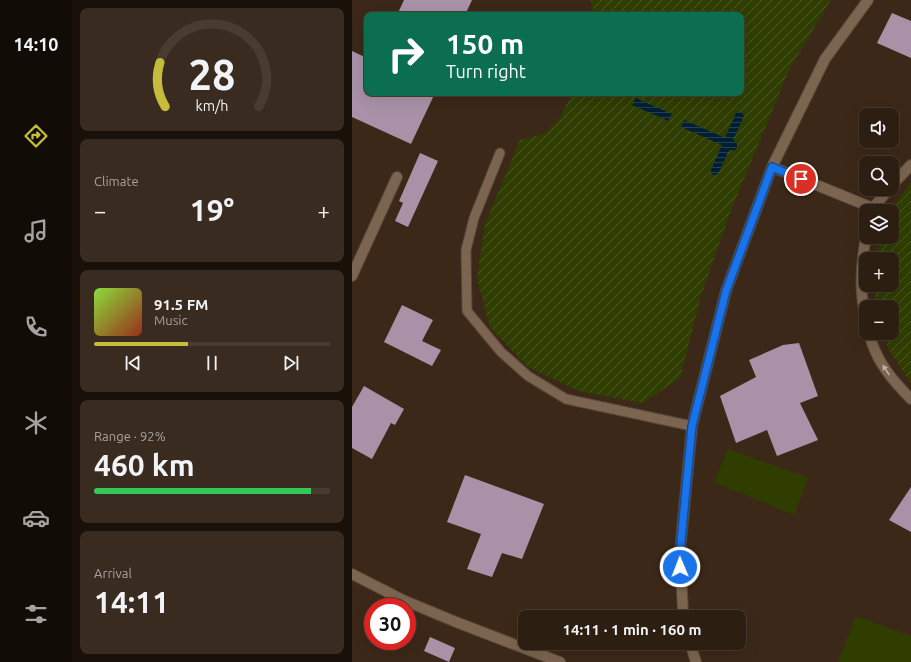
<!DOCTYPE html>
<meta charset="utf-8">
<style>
:root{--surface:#2d1e12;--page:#392b20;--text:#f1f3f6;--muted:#a7a29f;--line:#483c32;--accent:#c7bb3c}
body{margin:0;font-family:Ubuntu,sans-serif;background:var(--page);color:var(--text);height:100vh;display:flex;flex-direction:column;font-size:15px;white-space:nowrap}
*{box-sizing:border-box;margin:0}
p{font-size:13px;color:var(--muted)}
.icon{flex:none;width:22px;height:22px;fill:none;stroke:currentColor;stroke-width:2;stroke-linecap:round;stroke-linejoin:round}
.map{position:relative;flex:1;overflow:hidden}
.details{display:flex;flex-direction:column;gap:8px;padding:8px;background:#19100a;width:280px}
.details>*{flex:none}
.guide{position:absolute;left:12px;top:12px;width:380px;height:84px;border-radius:8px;box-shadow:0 4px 16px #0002,0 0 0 1px var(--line);background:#0b6e4f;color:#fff;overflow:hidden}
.fabs{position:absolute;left:507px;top:108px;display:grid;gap:8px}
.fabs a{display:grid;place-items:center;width:40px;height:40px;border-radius:8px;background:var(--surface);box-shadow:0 4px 16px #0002,0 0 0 1px var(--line);font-size:20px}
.speed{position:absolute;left:12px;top:598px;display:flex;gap:8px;font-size:20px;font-weight:700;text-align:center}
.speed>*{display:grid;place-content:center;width:52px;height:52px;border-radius:50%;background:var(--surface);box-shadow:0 4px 16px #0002,0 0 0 1px var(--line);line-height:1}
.speed .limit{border:6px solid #d22;background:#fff;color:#111}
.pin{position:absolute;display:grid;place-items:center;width:34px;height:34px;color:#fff;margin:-17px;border:2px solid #fff;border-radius:50%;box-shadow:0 1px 4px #0007}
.me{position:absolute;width:44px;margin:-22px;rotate:359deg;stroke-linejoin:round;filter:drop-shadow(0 0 3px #0008)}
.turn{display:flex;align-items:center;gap:14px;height:84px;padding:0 16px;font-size:18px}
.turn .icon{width:52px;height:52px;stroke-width:2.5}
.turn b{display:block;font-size:28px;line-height:34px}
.big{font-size:30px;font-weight:600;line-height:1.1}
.details .card{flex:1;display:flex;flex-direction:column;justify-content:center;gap:6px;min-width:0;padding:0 14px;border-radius:8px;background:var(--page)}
.details .dial{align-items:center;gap:0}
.dial svg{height:104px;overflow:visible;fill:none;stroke:var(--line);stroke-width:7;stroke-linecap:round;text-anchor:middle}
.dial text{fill:var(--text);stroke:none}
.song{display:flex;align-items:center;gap:12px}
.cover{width:48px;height:48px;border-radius:6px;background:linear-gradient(135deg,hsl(90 70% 55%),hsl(10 70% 35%))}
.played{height:4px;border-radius:2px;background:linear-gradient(90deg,var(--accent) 40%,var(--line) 40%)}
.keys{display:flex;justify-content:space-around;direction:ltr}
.heat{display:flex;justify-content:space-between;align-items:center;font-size:22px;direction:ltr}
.charge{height:6px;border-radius:3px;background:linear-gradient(90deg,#34c759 92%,var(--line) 0)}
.trip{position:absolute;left:166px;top:610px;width:228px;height:40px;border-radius:8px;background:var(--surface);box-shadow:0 4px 16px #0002,0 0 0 1px var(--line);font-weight:600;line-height:40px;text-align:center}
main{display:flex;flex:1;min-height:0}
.tabs{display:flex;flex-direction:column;width:72px;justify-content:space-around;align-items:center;background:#120c07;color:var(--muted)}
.tabs .icon{width:28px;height:28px}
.tabs .selected{color:var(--accent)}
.tabs b{font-size:18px;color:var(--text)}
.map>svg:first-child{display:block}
.grass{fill:#2f3e00}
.garden{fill:url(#garden-furrows)}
.water{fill:url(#water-rules)}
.building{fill:#a992a8}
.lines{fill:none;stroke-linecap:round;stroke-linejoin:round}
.service-casing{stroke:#594637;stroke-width:11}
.minor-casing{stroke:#594637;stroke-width:12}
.service{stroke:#7b6550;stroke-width:9}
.minor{stroke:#7b6550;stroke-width:10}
.oneway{fill:#c1b1a2}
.route-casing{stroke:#114b97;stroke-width:10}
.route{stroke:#1a73e8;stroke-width:7}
</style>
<main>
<nav class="tabs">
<b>14:10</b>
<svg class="icon selected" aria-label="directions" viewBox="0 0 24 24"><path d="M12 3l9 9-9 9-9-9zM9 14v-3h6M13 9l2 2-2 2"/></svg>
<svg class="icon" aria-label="music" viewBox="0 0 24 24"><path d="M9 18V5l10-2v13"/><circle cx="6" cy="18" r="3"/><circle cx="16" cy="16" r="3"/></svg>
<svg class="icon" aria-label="phone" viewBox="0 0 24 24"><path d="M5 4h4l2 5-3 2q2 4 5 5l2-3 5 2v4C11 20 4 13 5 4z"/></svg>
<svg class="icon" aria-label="climate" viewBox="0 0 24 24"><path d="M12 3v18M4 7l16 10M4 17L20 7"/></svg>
<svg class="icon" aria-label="car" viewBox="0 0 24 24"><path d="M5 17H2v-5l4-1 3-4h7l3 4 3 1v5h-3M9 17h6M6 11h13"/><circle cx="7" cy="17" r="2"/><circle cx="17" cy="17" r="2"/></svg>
<svg class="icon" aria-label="filters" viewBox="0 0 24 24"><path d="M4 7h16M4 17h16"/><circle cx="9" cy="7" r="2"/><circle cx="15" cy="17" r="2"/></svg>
</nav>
<section class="details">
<div class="card dial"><svg viewBox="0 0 100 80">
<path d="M14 69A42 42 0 1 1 86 69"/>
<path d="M14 69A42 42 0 0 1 10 35" stroke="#c7bb3c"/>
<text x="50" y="56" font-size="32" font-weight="700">28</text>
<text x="50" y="72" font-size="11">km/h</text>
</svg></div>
<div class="card"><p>Climate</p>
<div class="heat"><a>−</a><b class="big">19°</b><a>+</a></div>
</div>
<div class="card">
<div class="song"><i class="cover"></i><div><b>91.5 FM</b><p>Music</p></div></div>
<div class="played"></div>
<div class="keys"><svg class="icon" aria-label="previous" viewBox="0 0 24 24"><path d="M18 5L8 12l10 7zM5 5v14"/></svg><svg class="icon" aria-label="pause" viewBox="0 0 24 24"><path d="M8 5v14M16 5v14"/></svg><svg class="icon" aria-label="next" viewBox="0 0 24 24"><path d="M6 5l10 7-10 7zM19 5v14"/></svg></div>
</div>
<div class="card"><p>Range · 92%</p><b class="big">460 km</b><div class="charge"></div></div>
<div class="card"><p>Arrival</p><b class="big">14:11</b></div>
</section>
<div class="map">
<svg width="559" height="662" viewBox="0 0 559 662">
<defs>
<pattern id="garden-furrows" width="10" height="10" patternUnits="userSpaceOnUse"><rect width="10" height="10" fill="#2f3e00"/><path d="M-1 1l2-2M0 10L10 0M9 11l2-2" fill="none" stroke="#4d5a25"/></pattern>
<pattern id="water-rules" width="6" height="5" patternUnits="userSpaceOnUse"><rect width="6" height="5" fill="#001f34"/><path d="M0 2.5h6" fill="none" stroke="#263f51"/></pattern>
</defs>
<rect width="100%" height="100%" fill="#3c2818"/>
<path class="grass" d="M376,449L457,478L442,515L362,482Z
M504,616L559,636V662H486Z"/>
<path class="garden" d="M239,0H479L437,70L378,213L349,296L328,378L291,403L227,391L176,367L138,327L125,278L133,224L168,140L192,134L208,118L220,93H389V15H242Z
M559,182V383L536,348L532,333H540V307H525L523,300L524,285H540V259H525L526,249L530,237H540V211L545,201Z"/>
<path class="water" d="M283,98L320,114L317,118V121L280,105L282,103Z
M386,112L390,113L392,116L381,140L385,144C386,150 382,151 377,150L366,174L362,175L360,174L359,170L370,145L329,127L332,120L373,138L384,113Z"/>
<path class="building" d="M52,0H120L113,15H45Z
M540,13L559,21V58L525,43Z
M0,51L15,58V93H83L59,144L0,117Z
M68,153L86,161L56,227L43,221L51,203L47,201Z
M50,305L81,320L70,341L89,350L80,366L32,342Z
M447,343L466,396L448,403L466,440L425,456L415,430L384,443L368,396L404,377L397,360L431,345Z
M12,386L52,409L43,425L39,423L20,459L0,448V407Z
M113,475L192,504L170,559L150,553L140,577L115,569L129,534L95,522Z
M559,487V532L537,520Z
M78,637L103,648L97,662L72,651Z"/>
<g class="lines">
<defs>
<path id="service" d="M148,153L122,218L114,250L115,311L149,352L176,376L214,399L340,426"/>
<path id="minor" d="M420,167L521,208
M540,185L559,165
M520,211L521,208L537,189
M514,236C509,265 507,291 514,320
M0,276L45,177
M517,333C524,361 539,379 559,399
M0,574L51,600L104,622L208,662
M332,617L331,612L328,552L340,426L374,291L420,167L473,59L516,0
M338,643L344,662"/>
</defs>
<use href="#service" class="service-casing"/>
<use href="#minor" class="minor-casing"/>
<use href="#service" class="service"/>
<use href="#minor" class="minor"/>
</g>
<defs><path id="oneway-solid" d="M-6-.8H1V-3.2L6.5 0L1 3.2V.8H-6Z"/></defs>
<use class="oneway" href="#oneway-solid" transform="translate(534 370) rotate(-124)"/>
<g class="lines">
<defs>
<path id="route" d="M328,567V552L340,426L374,291L420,167L449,179"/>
</defs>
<use href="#route" class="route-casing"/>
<use href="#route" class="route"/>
</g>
</svg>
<div class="fabs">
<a><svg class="icon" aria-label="sound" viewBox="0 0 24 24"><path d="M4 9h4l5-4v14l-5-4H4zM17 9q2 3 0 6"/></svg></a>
<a><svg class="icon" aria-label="search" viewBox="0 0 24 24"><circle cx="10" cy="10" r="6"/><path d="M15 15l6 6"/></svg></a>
<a><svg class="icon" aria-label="layers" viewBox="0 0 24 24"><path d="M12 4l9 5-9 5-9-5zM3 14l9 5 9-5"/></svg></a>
<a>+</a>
<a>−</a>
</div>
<div class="speed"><div class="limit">30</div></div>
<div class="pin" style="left:449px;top:179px;background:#d93025"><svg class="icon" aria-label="arrive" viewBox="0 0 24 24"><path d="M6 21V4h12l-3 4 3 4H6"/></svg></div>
<svg class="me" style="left:328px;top:567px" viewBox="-20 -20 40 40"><circle r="17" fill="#1a73e8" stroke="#fff" stroke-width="3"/><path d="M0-11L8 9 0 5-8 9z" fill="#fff"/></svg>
<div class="trip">14:11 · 1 min · 160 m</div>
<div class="guide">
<div class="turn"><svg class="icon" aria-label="right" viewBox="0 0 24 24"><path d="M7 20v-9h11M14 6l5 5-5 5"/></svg><div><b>150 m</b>Turn right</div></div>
</div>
</div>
</main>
